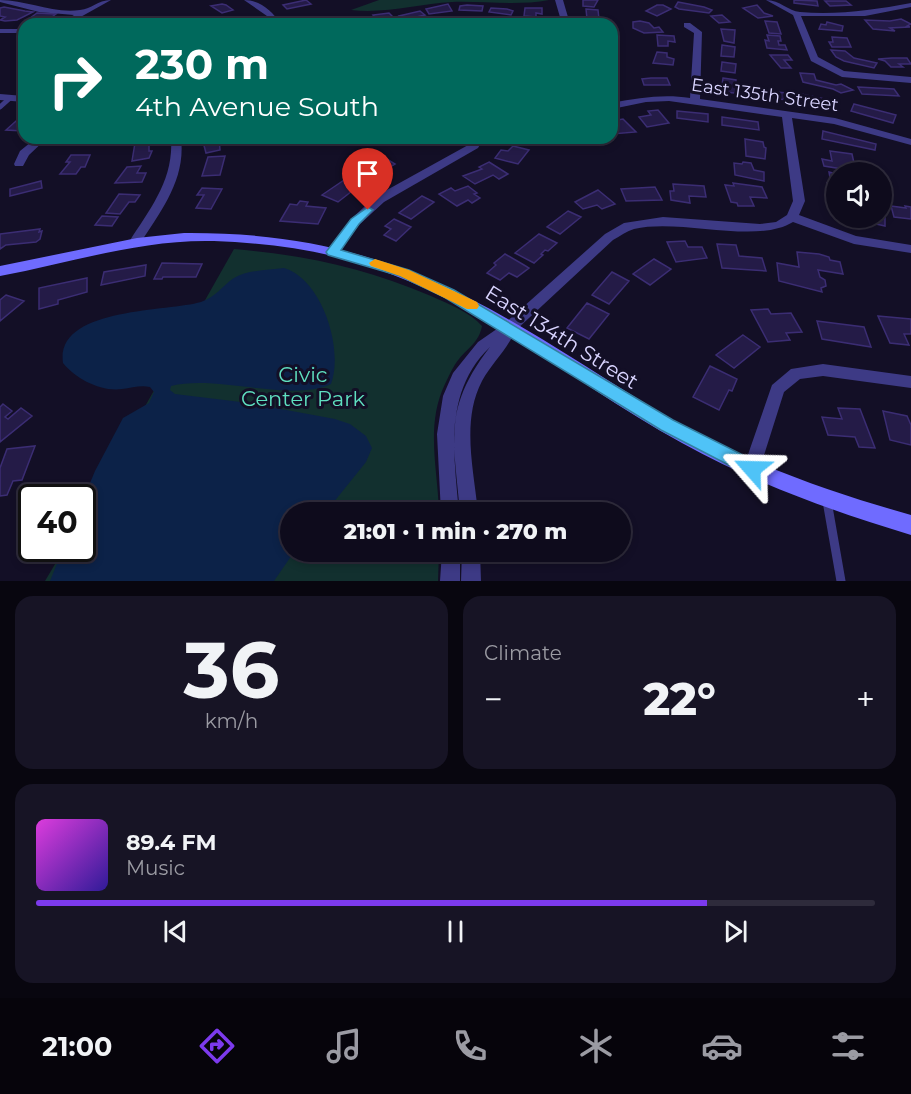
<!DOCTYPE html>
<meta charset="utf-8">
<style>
:root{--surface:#0e0b1c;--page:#171425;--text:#f1f3f6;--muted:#9b9ba3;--line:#2e2b3b;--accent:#7c3aed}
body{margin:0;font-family:Montserrat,sans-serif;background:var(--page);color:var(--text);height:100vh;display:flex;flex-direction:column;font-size:22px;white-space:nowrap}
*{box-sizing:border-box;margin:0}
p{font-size:20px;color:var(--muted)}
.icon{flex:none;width:33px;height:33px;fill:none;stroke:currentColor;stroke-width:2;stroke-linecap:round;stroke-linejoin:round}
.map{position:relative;height:581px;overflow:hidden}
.details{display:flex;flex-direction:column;gap:15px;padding:15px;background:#08060f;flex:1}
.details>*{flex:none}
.banner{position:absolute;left:18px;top:18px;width:600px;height:126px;border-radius:18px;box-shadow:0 3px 9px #0003,0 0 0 2px var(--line);background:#00695c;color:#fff;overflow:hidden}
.controls{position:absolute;left:826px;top:162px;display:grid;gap:12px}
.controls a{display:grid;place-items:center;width:66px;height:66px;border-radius:50%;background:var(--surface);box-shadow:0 3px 9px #0003,0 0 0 2px var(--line);font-size:30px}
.speed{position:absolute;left:18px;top:484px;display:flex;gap:12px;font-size:30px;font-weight:700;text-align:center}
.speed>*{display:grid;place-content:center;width:78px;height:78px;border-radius:50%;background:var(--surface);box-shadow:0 3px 9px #0003,0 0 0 2px var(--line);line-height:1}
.speed .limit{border:3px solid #111;border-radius:9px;background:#fff;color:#111}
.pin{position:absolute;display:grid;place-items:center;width:51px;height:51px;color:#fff;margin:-62px -26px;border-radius:50% 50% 50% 0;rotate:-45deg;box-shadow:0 0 6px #0007}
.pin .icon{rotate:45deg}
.me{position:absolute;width:66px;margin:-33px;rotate:295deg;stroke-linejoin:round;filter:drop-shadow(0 0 4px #0008)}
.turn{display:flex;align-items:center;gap:21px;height:126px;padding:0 18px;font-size:27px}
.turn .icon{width:78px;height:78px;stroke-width:2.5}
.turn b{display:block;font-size:42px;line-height:51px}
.big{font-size:45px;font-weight:800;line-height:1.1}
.details .tile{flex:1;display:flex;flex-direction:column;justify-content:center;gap:9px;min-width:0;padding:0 21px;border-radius:18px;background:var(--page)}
.details .dial{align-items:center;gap:0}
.dial b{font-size:78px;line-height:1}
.song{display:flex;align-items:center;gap:18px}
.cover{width:72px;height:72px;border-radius:9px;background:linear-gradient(135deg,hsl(300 70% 55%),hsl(250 70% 35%))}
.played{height:6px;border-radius:3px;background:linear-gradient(90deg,var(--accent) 80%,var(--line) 80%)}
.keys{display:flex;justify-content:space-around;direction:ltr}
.heat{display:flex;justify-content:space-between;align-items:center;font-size:33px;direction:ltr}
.details .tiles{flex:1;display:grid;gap:15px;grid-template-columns:1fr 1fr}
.tile:last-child{grid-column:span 2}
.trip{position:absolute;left:280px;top:502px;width:351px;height:60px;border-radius:30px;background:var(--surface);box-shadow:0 3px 9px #0003,0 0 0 2px var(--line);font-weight:800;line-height:60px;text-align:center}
.tabs{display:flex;height:96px;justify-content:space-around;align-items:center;background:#06040b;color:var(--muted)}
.tabs .icon{width:42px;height:42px}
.tabs .current{color:var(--accent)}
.tabs b{font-size:27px;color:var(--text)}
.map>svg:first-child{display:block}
.green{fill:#12302f}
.water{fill:#0c2248}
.building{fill:#241b47;stroke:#3b2d73;stroke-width:1.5}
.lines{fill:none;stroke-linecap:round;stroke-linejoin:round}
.lane-far1{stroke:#3d3a85;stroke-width:5}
.lane{stroke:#3d3a85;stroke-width:9}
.street{fill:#3d3a85;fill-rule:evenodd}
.secondary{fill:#6f6bff;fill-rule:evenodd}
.route{fill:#4fc3f7;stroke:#337fa1;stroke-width:1.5}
.slow{fill:#f59e0b}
.labels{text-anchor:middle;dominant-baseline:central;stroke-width:6;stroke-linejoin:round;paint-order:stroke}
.far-street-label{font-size:18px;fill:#d9d4ff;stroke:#130f26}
.street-label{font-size:21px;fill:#d9d4ff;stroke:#130f26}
.park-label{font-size:21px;fill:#5fe0c0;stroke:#130f26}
</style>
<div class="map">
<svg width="911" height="581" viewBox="0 0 911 581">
<rect width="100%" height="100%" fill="#130f26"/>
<path class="green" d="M379,0H549C518,6 484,1 452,2C419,4 385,14 351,10Z
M234,249C305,255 365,268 431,296C448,304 470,312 482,326C479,342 469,347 459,359C453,366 449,376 445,384C425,426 438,469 439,513H291V552H439L438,581H45L64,549H82L83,516Z"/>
<path class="water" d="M284,268C322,279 344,349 331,384C290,403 218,374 171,386L170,390L175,394L249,403L335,419L350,424L366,436L372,448L366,462L325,513H291V552H294L274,581H50L63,549H82L83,500L95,471L123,418L149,403L154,392L150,387C140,385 132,388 122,389C101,392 76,379 63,363C55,307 167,312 201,302C216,297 222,286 234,278C247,270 269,270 284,268Z"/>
<path class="building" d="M306,0L311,4L287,9L283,5Z
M583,0H598L594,7L583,6Z
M794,0L817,1L818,6L794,3Z
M825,1H846L851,5L830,6Z
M678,2L704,7L712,10L709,13L679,9L675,7Z
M222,4L226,5L233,10L222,13L211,6Z
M448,4L452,11L429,14L426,9Z
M467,5L483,6L482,11L459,10L460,6Z
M657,5H663L671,9L657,16L646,11Z
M757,5L764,13L773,16L758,18L743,8Z
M4,7L25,11L33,12L17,20L5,21L0,20L5,17L0,16V8Z
M491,8L507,9L513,11L511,15L489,12Z
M525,8H542V14L536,13V17L524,16Z
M586,9L598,10L599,19H587Z
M420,11L425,15L403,20L399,16Z
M37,13L56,14L45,22L26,21Z
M389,13L397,21L386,23L383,20L378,21L373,15Z
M722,15L730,22L719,23L711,16Z
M901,19L911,24L907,26L910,27L890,28L895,31L873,29L865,20L890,21Z
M252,20L251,24H226L227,21Z
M640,21L649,23L654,28L659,27L663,32L644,33L633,28V22Z
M765,21L777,22L781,34L769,33Z
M827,22L843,26L842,31L819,29L821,24L826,25Z
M721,29L735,30L734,43L724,41Z
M657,35L674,36L675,42L668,41V46H658Z
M767,35L780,36L781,41H778L779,45H785L787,50L767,48L765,40L769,41Z
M832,37L847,38L851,47H832L829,42H833Z
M722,45L735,47L734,57L721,56Z
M831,50L845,51L854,58L877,63L874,68L844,61L836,57Z
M657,52L667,53V57L674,59L673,65L653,63Z
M770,55H788L792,60H784L791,68H781Z
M892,58H907L911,64H899L903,67H891L885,61L878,59Z
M722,62L736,64L735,73L721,71Z
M800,73L814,74L816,80L836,85L841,84L853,90L841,93L833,89L803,82Z
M651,78H667L670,85H644L642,79Z
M723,78L736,80L735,93L721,92Z
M858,87L894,89L899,96L862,94Z
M758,90L786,93L787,100L758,96Z
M796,93L835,101V107L796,101Z
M854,104L896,115L893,123L851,111Z
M658,110L669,123L647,127L639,117L651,115L648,111Z
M677,111L708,114V122L677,118Z
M24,114V131L6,130Z
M722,117L758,122L759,130L722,125Z
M623,119L636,132L612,134V125H614L612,121Z
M823,131L876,144L875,150L822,139Z
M202,138H219L220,150L206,153Z
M745,139L763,142L764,147L766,148L765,159L746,156Z
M149,141V151H152L149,158L132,161L135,143Z
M513,146L529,150L518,164L495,158L501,150L508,151Z
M830,151L852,154L854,163L859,164L861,172L824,166L822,159L832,161Z
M71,155H90L85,167H81L76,174H60L70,162H66Z
M225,156L220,175L202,176L208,157Z
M385,158L395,164L371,179L359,172Z
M489,162L508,174L499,179L493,175L475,184L463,176L482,169L479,167Z
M743,162L751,163L754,170L764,172V181L735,175L734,163L742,164Z
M141,166L137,173H146L142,182L115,183L127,167Z
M829,172L837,174V193L829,192L827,183H831Z
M347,178L361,184L338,202L322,195Z
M41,181L42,188L10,196V189Z
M733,183L762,187L767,198L750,197L754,206H738L737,203L731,202L725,185L734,186Z
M673,184L704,186L706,197L689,196L690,203L671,200L670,191H674Z
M468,186L477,193L474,194L480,198L472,203L468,200L457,206L439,194L451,188L455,191Z
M655,187L662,200L626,201L621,189Z
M202,188L222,189L211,209L196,208L204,195H197Z
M598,190L615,204L602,209L597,205L583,209L575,202Z
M119,194L140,195L135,202H129L120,214L106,213Z
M422,196L434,202L411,219L399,213Z
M300,201L308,202L306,206L326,208L318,224L280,221L290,204L297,205Z
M891,206L906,208L905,206L911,207V219L894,217Z
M568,211L581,217L560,234L547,227Z
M882,212L885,213V226L850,218H882Z
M102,216L118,217L112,226L95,225Z
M394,219L411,227L396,241L384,235L391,229L385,226Z
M40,229L39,232L42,231L40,239L36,242L6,245L0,249V234Z
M539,234L557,243L548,251L545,250L541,254L543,255L534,263L515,253Z
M685,241L688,247H702L707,258L676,262L667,242Z
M717,244L736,245L739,256L762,258L766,271L722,268Z
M797,252L819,254L829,257L830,260L840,262L843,274L818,270L820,277L825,280L826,286L821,288L822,292L779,281L777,263L799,267Z
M505,254L524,265L529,268L517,277L509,273L500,280L487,273L496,265L494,263Z
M654,259L671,269L650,285L633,274Z
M162,263L202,264L196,277H163L162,279H154Z
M146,265L145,276L101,285L104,272Z
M612,272L629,281L609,304L592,295Z
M87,278V292L58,300V304L39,309V288Z
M6,295L24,301L0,321V300Z
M587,303L609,314L589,339L567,328Z
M768,309L771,314L791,313L802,332L786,333L790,340L768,342L751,310Z
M878,316L911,319V334H904L909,345L890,343Z
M817,321L864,327L871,347L822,339Z
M743,335L760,347L734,368L716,355Z
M710,366L737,379L732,391L729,390L719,410L693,397Z
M3,404L12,411L5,417L8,419L21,408L32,416L0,442V407Z
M838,408L860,409L875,448L859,447L855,437L828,435L822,417L842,419Z
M883,411L907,416L911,425V445L890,440Z
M35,446L22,480L13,481L7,495L0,496V468L7,449Z"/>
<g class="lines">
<path class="lane-far1" d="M0,107L10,98"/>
<path class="lane" d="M827,501L841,581"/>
<path class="street" d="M0,0C27,0 53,14 80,10C92,9 97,0 111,0L68,24H58L74,15L39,12L0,2Z
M244,0C260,0 272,11 281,24H273L267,16Z
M555,0H563L570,24H562Z
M766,0C780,0 788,11 800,12C838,15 874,10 911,3V7L865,16H801L818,57L844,71L911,77V83L842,77L811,61L793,15Z
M465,17L512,22L516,24L465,21L429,24Z
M684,23H690L702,32L700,99L835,118L911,139V145L834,124L792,118L805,201L799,215L856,236L911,245V253L854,244L793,222C756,245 681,218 634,229C627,231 620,236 613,240L515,331C507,350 492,363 482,381C461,421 474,470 478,513H460C454,441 442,409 490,347C443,392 454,454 459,513H441L437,434L443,396L453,373L478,342L504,324L605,234L624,223L663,217L760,224L776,222L787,215L793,201L782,117L669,101L646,102L612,109V103C639,98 663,94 690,98L694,33L684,27Z
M0,29H24V33H0Z
M0,94L24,96V102L0,100Z
M36,138H47L29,155L23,166H15L14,164L20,151Z
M171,138H181C186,180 161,211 139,245H131L129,242C150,209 174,180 171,138Z
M474,138H484L478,148L384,202L359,225L337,255H329L327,252L329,249L351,219L376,196L470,144Z
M823,364L911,376V388L823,376L800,379L784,392L758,474L752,477L746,474L743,469L772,385L791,369Z
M442,552H460V581H440Z
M462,552H480L481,581H461Z"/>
<path class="secondary" d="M184,233C313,232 410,261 520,326C579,360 635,400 695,432C764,469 837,494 911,515V535C832,511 754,483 682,443C579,387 487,306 374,268C323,250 268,243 214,241C141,239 71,263 0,276V266L137,238Z"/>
</g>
<path class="route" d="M368,207L373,210L359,224L341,250L409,270L454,290L673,420L759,463L761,469L759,474L752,477L746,474L661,430L444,297L400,276L328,255L326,252L351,219Z"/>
<path class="slow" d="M375,259L409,270L477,302L479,306L477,309H467L400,276L371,266L369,263Z"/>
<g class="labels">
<g class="far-street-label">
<text transform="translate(765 95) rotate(8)">East 135th Street</text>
</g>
<g class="street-label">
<text transform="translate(562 337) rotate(32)">East 134th Street</text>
</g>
<g class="park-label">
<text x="303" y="374">Civic<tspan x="303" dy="24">Center Park</tspan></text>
</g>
</g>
</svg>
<div class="controls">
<a><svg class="icon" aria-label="sound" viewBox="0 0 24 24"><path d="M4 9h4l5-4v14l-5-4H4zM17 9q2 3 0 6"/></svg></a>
</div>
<div class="speed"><div class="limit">40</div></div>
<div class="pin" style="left:368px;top:210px;background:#d93025"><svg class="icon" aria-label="arrive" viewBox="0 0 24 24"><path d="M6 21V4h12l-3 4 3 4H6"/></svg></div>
<svg class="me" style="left:752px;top:469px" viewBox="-20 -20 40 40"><path d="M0-17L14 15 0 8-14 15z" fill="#4fc3f7" stroke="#fff" stroke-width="4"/></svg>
<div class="trip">21:01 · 1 min · 270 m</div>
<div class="banner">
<div class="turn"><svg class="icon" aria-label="right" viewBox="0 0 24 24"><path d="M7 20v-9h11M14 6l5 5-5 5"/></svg><div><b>230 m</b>4th Avenue South</div></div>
</div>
</div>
<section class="details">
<div class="tiles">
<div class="tile dial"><b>36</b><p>km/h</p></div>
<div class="tile"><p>Climate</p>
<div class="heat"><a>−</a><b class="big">22°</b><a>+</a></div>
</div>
<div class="tile">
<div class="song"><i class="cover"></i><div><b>89.4 FM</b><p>Music</p></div></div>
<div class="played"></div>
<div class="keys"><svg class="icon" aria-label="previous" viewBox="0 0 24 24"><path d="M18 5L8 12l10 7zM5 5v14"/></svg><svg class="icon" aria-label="pause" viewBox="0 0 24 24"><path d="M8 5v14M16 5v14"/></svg><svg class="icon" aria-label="next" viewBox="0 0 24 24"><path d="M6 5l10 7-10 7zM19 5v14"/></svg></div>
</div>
</div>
</section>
<nav class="tabs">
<b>21:00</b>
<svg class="icon current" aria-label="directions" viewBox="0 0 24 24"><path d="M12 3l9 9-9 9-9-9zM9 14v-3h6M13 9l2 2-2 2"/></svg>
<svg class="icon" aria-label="music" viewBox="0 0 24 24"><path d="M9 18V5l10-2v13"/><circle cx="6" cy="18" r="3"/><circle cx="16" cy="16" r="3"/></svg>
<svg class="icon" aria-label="phone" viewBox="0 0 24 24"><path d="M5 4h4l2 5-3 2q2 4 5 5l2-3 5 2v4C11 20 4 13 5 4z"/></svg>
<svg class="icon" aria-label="climate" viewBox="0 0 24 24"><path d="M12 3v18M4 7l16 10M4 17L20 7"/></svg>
<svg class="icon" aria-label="car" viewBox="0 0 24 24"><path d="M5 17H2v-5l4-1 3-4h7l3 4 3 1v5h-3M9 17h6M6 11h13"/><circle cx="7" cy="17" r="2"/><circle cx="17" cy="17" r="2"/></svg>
<svg class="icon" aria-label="filters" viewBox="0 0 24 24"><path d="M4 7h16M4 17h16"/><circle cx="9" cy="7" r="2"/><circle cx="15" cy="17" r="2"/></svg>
</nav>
